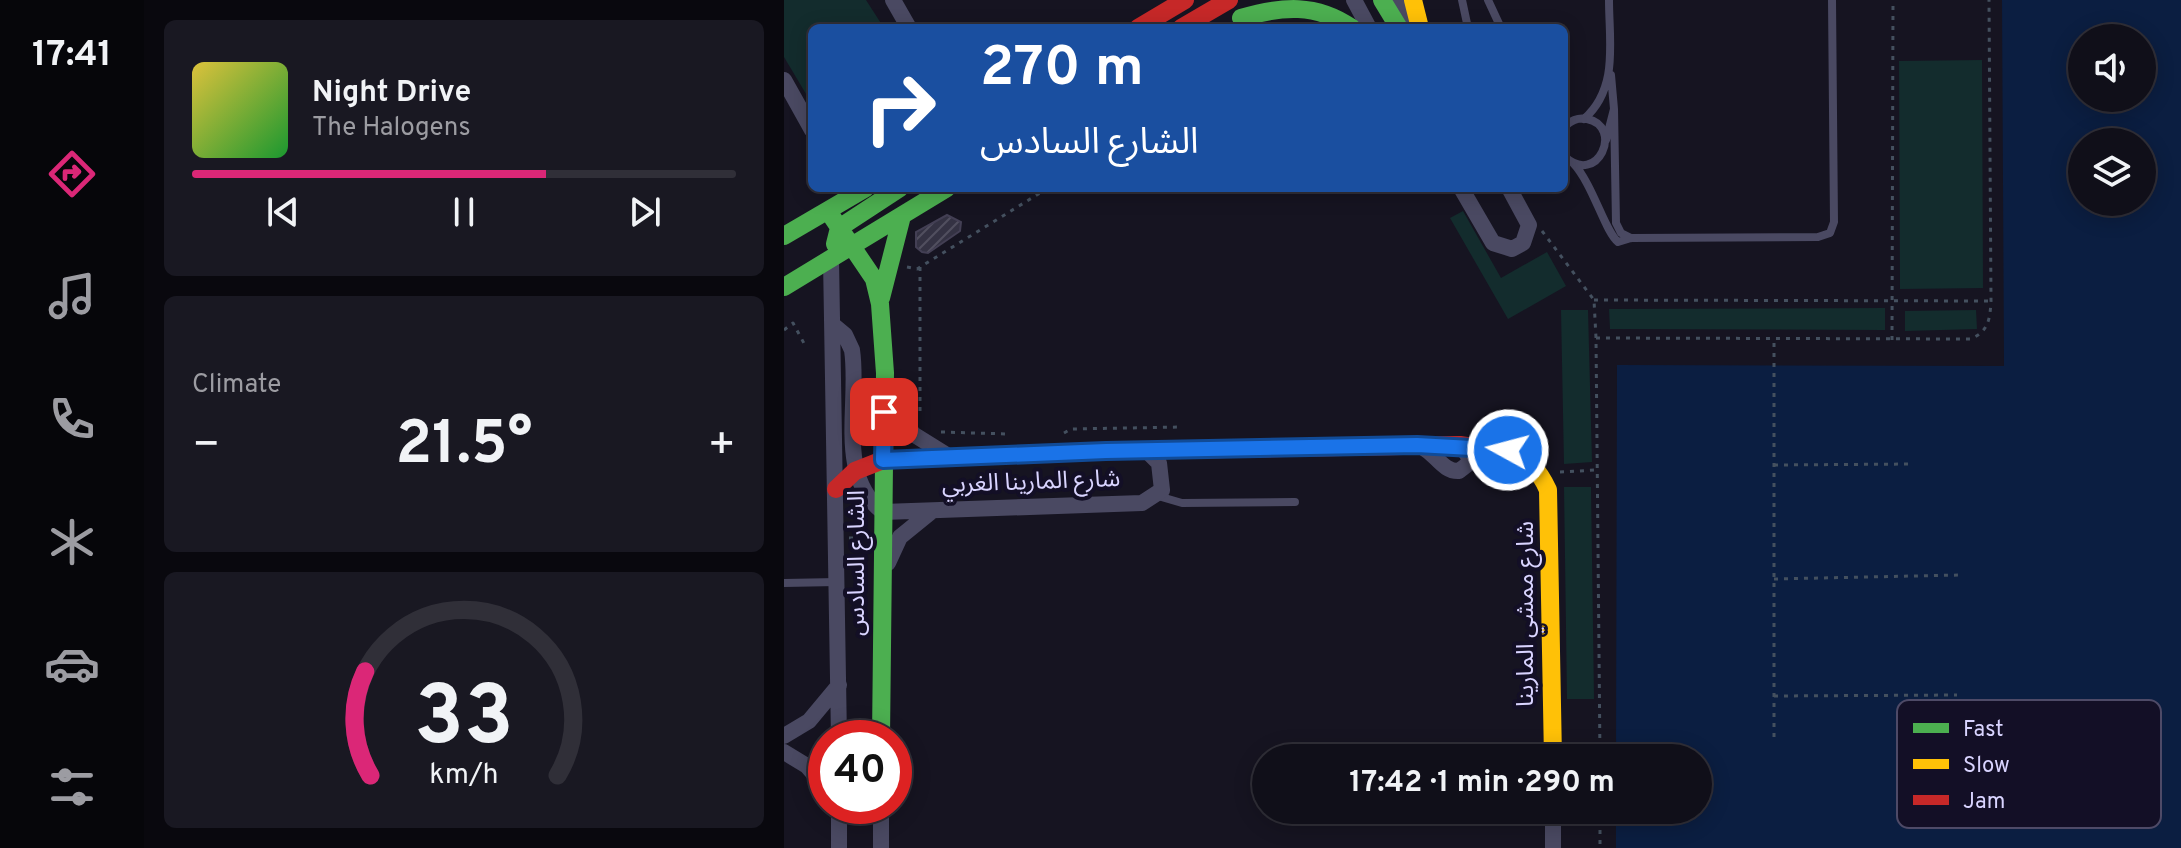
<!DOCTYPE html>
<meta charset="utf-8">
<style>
:root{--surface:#100f19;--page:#191822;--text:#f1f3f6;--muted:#9c9ca2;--line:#302f38;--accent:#db2777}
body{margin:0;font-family:Overpass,"Noto Sans Arabic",sans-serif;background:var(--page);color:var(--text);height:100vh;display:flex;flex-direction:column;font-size:30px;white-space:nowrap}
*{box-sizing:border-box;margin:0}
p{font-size:26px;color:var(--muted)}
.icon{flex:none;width:44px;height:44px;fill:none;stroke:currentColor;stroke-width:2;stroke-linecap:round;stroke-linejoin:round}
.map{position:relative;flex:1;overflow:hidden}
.drawer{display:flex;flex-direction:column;gap:20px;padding:20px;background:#09080e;width:640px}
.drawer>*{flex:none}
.guide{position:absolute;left:24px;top:24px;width:760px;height:168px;border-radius:12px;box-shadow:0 4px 20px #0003,0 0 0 2px var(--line);background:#1a4fa0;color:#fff;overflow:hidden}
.buttons{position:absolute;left:1284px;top:24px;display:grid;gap:16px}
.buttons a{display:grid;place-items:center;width:88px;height:88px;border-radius:50%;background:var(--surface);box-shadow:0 4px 20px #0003,0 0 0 2px var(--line);font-size:40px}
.speed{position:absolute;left:24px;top:720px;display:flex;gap:16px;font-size:40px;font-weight:700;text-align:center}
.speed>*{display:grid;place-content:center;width:104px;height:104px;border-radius:50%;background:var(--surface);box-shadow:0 4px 20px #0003,0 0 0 2px var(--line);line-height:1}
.speed .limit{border:12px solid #d22;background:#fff;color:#111}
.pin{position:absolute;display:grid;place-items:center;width:68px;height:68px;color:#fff;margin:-34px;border-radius:16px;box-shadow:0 4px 12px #0006}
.me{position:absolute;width:88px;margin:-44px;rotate:277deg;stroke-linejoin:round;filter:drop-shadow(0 0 6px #0008)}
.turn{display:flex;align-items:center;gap:28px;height:168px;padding:0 40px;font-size:36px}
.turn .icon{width:104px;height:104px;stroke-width:2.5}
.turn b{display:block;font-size:56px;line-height:68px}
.big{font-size:60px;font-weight:700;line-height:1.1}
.drawer .tile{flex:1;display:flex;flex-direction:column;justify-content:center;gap:12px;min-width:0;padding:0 28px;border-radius:12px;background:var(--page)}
.drawer .dial{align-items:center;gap:0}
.dial svg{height:208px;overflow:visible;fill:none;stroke:var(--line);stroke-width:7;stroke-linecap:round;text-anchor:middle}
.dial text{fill:var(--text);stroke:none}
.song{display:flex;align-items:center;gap:24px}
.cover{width:96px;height:96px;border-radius:12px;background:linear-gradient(135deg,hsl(50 70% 55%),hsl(130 70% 35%))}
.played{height:8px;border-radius:4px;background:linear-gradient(90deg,var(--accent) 65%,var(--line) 65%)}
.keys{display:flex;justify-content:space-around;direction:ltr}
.heat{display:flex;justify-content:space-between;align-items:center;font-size:44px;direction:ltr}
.trip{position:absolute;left:468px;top:744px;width:460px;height:80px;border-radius:40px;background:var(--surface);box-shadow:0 4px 20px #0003,0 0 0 2px var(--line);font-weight:700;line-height:80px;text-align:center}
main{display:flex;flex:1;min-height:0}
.dock{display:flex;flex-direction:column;width:144px;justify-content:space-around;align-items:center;background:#06060a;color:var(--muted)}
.dock .icon{width:56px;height:56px}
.dock .on{color:var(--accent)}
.dock b{font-size:36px;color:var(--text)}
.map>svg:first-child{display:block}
.garden{fill:#132c2d}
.water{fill:#0b1e41;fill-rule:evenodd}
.building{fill:url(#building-hatch);stroke:#433f54;stroke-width:2}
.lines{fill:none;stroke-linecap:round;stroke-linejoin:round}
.path{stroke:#44505f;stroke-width:3;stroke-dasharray:4 6;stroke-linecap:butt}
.lane{stroke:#4a4962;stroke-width:8}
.street{stroke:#4a4962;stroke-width:16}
.fast{stroke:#4caf50;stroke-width:18}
.slow{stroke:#ffc107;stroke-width:18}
.jam{stroke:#c62828;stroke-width:18}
.route-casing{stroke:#114b97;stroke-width:20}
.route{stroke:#1a73e8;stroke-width:14}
.labels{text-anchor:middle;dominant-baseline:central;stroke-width:8;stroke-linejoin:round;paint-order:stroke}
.street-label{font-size:24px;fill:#d9d4ff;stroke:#130f26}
.key{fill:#130f26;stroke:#4e4a67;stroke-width:2}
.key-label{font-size:22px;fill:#d9d4ff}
</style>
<main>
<nav class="dock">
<b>17:41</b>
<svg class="icon on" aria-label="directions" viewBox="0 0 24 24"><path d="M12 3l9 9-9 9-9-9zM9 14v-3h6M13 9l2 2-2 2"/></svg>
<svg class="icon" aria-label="music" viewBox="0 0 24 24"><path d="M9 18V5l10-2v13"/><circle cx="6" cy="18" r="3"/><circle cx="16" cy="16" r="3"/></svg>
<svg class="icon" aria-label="phone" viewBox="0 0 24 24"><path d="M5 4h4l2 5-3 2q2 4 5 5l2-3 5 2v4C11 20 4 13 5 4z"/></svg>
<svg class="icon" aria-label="climate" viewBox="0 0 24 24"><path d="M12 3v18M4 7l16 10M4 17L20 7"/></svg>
<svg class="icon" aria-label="car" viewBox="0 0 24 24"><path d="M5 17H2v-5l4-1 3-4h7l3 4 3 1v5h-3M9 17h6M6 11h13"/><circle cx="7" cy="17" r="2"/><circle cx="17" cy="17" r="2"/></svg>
<svg class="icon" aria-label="filters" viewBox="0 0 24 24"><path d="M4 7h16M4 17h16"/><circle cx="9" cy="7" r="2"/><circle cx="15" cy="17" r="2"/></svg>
</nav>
<section class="drawer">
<div class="tile">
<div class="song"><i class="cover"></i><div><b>Night Drive</b><p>The Halogens</p></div></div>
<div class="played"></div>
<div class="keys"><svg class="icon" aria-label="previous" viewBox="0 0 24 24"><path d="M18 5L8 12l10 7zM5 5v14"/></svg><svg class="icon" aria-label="pause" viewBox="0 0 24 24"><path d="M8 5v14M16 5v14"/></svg><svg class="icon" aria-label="next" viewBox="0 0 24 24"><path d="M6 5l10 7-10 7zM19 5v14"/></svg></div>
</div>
<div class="tile"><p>Climate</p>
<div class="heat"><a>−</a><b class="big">21.5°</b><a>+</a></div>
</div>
<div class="tile dial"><svg viewBox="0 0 100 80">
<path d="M14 69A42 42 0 1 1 86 69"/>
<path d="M14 69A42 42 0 0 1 12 29" stroke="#db2777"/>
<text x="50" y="56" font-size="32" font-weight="700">33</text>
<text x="50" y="72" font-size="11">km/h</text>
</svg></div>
</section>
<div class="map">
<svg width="1397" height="848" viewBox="0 0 1397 848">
<defs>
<pattern id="building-hatch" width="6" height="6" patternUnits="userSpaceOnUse" patternTransform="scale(2)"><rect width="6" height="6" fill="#343243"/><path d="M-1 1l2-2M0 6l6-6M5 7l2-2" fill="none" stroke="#514f5f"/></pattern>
</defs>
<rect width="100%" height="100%" fill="#161421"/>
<path class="garden" d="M0,0H82L100,28H28V104L0,57Z
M1198,60L1199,288L1116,289L1115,61Z
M679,211L717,278L763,252L782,286L724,319L666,218Z
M1101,308V330L826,329L825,309Z
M777,310H804L808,462L780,464Z
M1192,310L1193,329L1121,331V311Z
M780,487H807L810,699H783Z"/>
<path class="water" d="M1218,0H1397V848H832V810H914V758H832L833,365L1220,366ZM1298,38H1358V98H1298ZM1298,142H1358V202H1298Z"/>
<path class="building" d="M163,215L177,222L176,231L144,253L138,252L132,247V232Z"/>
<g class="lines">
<path class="path" d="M758,231L810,300L812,338
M123,267L133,269L264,188
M136,267V415
M810,300L1207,301
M0,330L9,323L22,347
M1108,340L1109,0
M157,432L225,434
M280,433L287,429L398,427
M990,465L1129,464
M776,472L812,470
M65,538H74V532H79
M990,579L1176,575
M990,696L1173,695
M990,737V339
M816,758L812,338L1186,339C1205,332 1206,318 1207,301L1205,0
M816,810V848
M785,813L816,812"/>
<path class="lane" d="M678,0L684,28
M704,0L717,28
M830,109L832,223L837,233L847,238
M800,119C835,88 825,42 825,0
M780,127C787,121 793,117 803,119C840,126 814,188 780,156
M822,140L830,109L827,75
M789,163C809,184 821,232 834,242L847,238L1034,237L1046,233L1050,222L1048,0
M374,496L398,503L511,502
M0,583L53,582"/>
<path class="street" d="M109,0L125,28
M570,0L585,28
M614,0L629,27
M0,80L28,130
M677,188L709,243L728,249L739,243L745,225L725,188
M47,259L55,738
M49,325L61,335L68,350C76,402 51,476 99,512L358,503L378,490L375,463L363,451
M102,393L129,434L166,457
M638,447C652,454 659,472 675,471L684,464L685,457L676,445
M104,563L116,537L148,511
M0,736L25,721L55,685
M0,752L23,766L42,788
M769,810V848
M55,848V806
M97,848V806"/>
<path class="fast" d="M598,0L615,28
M457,18C498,6 532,3 568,28
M44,211L90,279L96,304L101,373L97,738
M0,236L82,188
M51,244L55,228L116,188
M0,287L163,188
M97,298L118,216"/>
<path class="slow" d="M629,0L636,28
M723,452C745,459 755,470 764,490L769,758"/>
<path class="jam" d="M354,28L401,0
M397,28L445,0
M52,489L71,471L99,460L322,451L676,445L723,452"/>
</g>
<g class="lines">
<defs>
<path id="route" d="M100,412L99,460L322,451L633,445L724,450"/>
</defs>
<use href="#route" class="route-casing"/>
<use href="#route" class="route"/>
</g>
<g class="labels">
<g class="street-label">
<text transform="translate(247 483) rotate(-2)">شارع المارينا الغربي</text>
<text transform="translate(74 563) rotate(-90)">الشارع السادس</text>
<text transform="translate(743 614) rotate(-90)">شارع ممشي المارينا</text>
</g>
</g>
<rect x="1113" y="700" width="264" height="128" rx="12" class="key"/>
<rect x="1129" y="723" width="36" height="10" fill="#4caf50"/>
<rect x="1129" y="759" width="36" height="10" fill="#ffc107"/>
<rect x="1129" y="795" width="36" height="10" fill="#c62828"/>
<g class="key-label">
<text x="1179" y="736">Fast</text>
<text x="1179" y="772">Slow</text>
<text x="1179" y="808">Jam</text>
</g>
</svg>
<div class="buttons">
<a><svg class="icon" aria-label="sound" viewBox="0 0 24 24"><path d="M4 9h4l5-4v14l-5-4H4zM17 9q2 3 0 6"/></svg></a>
<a><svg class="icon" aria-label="layers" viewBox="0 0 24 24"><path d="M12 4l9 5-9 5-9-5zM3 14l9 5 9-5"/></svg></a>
</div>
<div class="speed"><div class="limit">40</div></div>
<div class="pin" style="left:100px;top:412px;background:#d93025"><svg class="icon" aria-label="arrive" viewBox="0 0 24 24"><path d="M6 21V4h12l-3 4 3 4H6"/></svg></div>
<svg class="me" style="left:724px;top:450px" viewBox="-20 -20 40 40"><circle r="17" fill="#1a73e8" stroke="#fff" stroke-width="3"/><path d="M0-11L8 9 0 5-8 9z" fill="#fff"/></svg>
<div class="trip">17:42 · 1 min · 290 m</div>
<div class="guide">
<div class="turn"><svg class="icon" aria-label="right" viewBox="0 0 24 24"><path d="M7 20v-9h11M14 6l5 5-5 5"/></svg><div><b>270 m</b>الشارع السادس</div></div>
</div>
</div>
</main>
